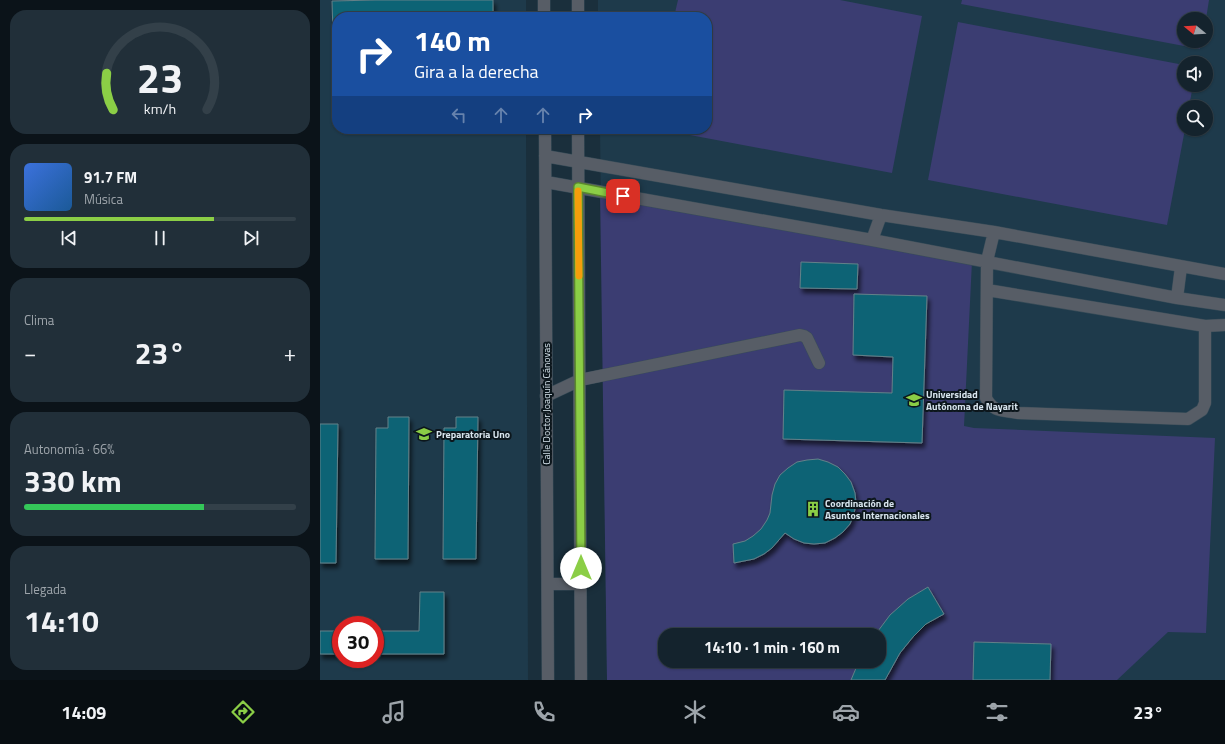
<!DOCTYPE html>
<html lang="es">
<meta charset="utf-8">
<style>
:root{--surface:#14232d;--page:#212f39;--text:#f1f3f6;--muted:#9da4aa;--line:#334049;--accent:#8bce46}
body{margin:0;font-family:"Titillium Web",sans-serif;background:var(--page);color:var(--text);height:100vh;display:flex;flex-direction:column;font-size:15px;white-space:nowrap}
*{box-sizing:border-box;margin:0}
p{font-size:13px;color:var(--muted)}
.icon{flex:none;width:22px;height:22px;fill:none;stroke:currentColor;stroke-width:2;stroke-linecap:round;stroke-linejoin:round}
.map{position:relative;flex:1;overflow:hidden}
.side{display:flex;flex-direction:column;gap:10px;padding:10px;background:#0b1319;width:320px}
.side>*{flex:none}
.top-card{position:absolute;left:12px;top:12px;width:380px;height:122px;border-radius:16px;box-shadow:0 1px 3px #0004,0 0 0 1px var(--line);background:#1a4fa0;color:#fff;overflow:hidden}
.needle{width:26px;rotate:288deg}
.controls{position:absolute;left:857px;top:12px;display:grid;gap:8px}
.controls a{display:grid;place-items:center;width:36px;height:36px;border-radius:50%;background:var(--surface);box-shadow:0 1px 3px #0004,0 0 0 1px var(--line);font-size:20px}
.speed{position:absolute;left:12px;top:616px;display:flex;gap:8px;font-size:20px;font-weight:700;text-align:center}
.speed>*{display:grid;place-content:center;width:52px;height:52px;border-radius:50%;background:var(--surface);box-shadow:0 1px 3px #0004,0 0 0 1px var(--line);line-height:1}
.speed .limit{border:6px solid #d22;background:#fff;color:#111}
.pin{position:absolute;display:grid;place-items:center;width:34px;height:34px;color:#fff;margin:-17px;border-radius:8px;box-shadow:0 2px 6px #0006}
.me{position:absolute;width:44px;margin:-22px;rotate:0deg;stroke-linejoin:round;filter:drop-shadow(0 0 3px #0008)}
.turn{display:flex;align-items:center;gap:14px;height:84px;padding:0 16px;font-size:18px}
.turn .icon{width:52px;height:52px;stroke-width:2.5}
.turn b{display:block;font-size:28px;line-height:34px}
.lanes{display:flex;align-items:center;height:38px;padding:0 16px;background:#0003;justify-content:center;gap:20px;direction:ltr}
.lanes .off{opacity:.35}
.big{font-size:30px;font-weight:700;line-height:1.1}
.side .widget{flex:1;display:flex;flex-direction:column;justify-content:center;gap:6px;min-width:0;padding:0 14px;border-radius:16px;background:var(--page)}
.side .dial{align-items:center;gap:0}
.dial svg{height:104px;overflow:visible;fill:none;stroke:var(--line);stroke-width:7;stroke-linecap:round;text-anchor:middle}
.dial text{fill:var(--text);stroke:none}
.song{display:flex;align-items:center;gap:12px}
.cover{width:48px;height:48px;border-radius:6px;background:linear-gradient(135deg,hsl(220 70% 55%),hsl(210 70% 35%))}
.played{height:4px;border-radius:2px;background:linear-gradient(90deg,var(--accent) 70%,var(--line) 70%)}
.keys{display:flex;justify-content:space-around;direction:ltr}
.heat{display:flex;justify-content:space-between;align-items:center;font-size:22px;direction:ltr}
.charge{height:6px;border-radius:3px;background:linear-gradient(90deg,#34c759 66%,var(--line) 0)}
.trip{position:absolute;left:338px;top:628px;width:228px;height:40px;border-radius:16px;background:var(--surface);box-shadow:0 1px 3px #0004,0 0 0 1px var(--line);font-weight:700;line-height:40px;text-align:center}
.menu{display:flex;height:64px;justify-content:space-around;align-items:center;background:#080e12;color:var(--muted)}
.menu .icon{width:28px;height:28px}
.menu .active{color:var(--accent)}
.menu b{font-size:18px;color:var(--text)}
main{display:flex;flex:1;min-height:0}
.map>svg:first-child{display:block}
.built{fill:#1e3a4b;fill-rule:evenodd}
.green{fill:#3b3d72}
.building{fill:#116374;stroke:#638189;filter:url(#shadow)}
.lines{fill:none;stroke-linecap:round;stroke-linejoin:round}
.minor-casing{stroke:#384c58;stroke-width:13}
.minor{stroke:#575d66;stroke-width:12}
.route-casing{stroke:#5a862e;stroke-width:10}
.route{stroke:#8bce46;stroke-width:7}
.slow{stroke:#f59e0b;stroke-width:7}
.labels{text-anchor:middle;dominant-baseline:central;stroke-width:4;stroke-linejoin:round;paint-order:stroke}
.poi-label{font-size:10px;font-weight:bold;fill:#d8e5ee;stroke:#0c161c;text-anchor:start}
.street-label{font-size:10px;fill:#d8e5ee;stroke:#0c161c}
</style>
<main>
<section class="side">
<div class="widget dial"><svg viewBox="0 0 100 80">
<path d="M14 69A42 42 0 1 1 86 69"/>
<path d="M14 69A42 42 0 0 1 9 41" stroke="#8bce46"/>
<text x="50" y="56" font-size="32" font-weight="700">23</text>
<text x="50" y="72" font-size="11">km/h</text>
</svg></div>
<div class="widget">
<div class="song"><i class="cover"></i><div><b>91.7 FM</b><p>Música</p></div></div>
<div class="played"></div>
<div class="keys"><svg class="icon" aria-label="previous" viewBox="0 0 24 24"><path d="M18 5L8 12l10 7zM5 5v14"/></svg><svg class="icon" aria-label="pause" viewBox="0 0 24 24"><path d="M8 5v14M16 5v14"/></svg><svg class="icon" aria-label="next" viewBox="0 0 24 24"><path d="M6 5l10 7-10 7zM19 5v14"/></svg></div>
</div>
<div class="widget"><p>Clima</p>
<div class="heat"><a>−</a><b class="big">23°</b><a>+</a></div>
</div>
<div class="widget"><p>Autonomía · 66%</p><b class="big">330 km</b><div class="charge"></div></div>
<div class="widget"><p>Llegada</p><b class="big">14:10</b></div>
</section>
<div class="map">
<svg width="905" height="680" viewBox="0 0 905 680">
<defs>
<filter id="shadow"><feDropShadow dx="2.5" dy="4.5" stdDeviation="2" flood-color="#0009"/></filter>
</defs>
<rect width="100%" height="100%" fill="#1a2f3c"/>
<path class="built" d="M0,0H206V17H17V129H206L208,680H0ZM21,625H55V659H21Z
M278,0H905V680H287L280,129H387V17H278ZM864,19H886V41H864ZM864,63H886V85H864ZM864,107H886V129H864ZM345,635H559V661H345Z"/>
<path class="green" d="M358,0H520L602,16L572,173L338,129H387V17H354Z
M642,0H889L886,19H864V41H881L880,49L641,4Z
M638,22L864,65V85H873L869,107H864L865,129L847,225L608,180Z
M280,191L652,261L644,426L654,428L895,438L886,633L848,632L797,680H730L731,644L655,642L653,680H565C578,650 596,630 624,614L608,587C583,602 572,612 555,635H345V661H539L531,680H287Z"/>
<path class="building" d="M55,0H173V17H17V33H13L12,1Z
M481,262L538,264L537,289L480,288Z
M534,294L607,296L602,443L463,439L464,390L572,393L573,357L533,355Z
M68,417H89L88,559H55L56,428H68Z
M136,417H158L156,559H123L124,428H136Z
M0,424H18L16,563H0Z
M498,459L508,462L518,467L525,474L531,482L535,493L536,503L534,514L530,524L523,532L515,538L505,543L494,544L484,543L474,539L465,533L452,548L444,554L434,559L414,563L413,544L425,541L433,536L441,529L447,520L450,513L452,495L455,484L460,475L468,468L477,462L487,460Z
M608,587L624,614L606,624L593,637L580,653L565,680H531L539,661H559V635H555L570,615L588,599Z
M100,592H124V654H55V631H99Z
M0,631H21V654H0Z
M654,642L731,644L730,680H653Z"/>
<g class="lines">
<defs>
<path id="minor" d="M224,0V17
M258,17V0
M225,129L228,680
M258,129L261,680
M225,156L561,215L674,232L905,274
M226,182L552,240L857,298L905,305
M674,232L667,261L666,398C674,413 683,410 698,413L868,419L882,410L885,403V326
M552,240L561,215
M667,290L885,326L905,325
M857,298L861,267
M226,396L260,380L480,335L484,336L487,338L499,363
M228,584H261"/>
</defs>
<use href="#minor" class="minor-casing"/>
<use href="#minor" class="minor"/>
</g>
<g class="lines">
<defs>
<path id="route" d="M261,568L258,187L303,196"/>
</defs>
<use href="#route" class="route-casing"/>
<use href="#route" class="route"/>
<path class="slow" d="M258,191L259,276"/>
</g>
<defs>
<symbol id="university-bare" viewBox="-9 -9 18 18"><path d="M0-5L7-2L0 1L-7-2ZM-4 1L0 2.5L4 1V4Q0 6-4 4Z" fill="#8bce46" stroke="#0c161c" stroke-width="2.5" paint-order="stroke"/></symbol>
<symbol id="building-bare" viewBox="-9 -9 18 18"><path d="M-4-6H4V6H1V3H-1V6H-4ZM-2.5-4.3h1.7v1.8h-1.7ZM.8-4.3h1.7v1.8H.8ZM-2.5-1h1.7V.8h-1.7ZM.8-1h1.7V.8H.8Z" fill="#8bce46" stroke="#0c161c" stroke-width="2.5" paint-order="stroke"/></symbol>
</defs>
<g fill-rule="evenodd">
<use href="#university-bare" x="583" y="389" width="22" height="22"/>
<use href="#university-bare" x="93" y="423" width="22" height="22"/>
<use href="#building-bare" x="482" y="498" width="22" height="22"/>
</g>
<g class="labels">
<g class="poi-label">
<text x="606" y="394">Universidad<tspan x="606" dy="12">Autónoma de Nayarit</tspan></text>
<text x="116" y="434">Preparatoria Uno</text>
<text x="505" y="503">Coordinación de<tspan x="505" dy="12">Asuntos Internacionales</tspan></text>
</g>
<g class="street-label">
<text transform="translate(226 404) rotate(-90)">Calle Doctor Joaquín Cánovas</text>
</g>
</g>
</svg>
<div class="controls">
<a><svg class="needle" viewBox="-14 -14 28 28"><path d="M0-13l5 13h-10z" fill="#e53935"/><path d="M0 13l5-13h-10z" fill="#9da4aa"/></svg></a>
<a><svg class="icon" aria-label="sound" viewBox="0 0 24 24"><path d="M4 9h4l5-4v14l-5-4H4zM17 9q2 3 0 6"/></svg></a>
<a><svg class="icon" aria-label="search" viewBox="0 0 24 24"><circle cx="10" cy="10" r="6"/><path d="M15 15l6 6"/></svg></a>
</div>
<div class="speed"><div class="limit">30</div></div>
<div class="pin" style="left:303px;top:196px;background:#d93025"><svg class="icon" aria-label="arrive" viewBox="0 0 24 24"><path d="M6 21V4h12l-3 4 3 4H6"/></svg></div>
<svg class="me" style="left:261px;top:568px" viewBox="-20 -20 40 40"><circle r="19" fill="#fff"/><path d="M0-13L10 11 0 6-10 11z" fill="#8bce46"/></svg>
<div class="trip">14:10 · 1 min · 160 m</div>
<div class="top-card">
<div class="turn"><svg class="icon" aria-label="right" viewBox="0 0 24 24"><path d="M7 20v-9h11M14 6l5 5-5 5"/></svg><div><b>140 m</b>Gira a la derecha</div></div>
<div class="lanes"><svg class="icon off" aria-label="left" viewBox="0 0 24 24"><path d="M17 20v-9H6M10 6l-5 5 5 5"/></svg><svg class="icon off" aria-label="ahead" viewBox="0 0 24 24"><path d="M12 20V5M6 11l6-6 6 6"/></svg><svg class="icon off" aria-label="ahead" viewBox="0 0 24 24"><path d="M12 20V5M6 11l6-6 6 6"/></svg><svg class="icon" aria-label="right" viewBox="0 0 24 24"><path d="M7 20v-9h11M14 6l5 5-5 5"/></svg></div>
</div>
</div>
</main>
<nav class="menu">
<b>14:09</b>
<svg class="icon active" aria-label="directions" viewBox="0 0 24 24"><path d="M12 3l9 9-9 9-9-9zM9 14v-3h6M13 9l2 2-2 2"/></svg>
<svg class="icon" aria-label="music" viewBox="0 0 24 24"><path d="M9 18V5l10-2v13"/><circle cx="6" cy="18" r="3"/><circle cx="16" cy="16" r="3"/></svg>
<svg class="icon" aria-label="phone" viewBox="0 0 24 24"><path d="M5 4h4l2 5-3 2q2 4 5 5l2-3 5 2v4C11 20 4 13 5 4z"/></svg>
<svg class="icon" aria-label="climate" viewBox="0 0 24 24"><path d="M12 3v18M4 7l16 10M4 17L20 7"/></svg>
<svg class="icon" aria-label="car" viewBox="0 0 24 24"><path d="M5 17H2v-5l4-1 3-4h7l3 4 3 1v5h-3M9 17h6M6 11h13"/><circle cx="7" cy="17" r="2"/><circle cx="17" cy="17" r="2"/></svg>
<svg class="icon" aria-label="filters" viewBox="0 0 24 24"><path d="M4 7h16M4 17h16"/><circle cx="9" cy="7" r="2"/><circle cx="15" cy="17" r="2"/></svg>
<b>23°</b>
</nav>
